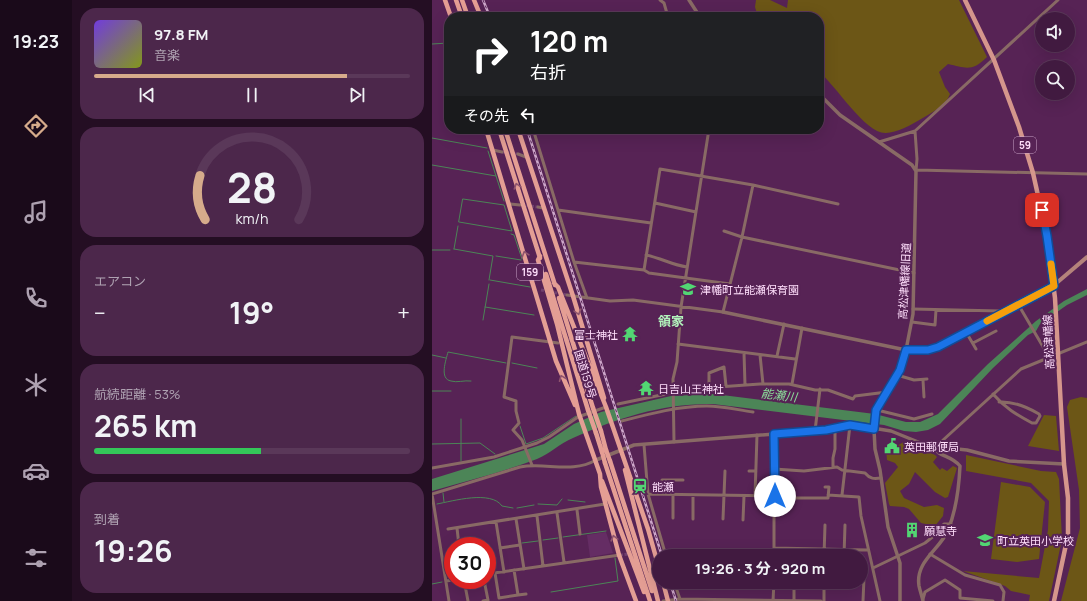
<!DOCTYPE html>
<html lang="ja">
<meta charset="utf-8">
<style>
:root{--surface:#411a40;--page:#4c274b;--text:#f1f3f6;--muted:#aea1b1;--line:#5a3859;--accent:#d6ab8b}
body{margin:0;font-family:Manrope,"Noto Sans JP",sans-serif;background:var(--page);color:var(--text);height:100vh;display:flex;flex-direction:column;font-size:15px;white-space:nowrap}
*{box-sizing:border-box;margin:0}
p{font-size:13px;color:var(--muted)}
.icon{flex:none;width:22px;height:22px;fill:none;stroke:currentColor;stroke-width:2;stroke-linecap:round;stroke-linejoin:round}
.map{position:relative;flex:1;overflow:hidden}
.details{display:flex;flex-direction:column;gap:8px;padding:8px;background:#240e23;width:360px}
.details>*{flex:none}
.banner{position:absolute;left:12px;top:12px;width:380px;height:122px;border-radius:16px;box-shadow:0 4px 16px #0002,0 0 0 1px var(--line);background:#202124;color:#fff;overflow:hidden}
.tools{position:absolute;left:603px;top:12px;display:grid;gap:8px}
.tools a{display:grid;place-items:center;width:40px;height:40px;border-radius:50%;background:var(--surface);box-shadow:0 4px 16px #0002,0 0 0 1px var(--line);font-size:20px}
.speed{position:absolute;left:12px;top:537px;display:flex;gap:8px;font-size:20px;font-weight:700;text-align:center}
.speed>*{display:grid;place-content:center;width:52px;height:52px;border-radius:50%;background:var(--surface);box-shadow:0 4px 16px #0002,0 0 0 1px var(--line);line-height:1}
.speed .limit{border:6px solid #d22;background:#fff;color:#111}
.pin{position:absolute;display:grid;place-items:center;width:34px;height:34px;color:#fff;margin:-17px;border-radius:8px;box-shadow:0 2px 6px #0006}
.me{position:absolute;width:44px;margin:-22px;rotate:0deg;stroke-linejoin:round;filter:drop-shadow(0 0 3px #0008)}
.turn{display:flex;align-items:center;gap:14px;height:84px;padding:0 20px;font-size:18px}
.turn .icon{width:52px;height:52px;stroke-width:2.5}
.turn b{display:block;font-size:28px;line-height:34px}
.then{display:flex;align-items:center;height:38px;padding:0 20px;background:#0003;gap:8px;font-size:15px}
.big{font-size:30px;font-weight:700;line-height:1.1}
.details .tile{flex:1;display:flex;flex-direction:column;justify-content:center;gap:6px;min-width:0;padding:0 14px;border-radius:16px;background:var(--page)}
.details .dial{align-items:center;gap:0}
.dial svg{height:104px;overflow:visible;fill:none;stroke:var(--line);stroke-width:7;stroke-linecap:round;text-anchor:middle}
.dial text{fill:var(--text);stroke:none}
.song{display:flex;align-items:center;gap:12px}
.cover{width:48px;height:48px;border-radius:6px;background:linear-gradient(135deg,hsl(260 70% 55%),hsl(70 70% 35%))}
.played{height:4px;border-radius:2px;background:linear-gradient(90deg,var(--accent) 80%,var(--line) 80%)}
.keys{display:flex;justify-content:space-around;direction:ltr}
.heat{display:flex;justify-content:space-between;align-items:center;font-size:22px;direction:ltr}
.charge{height:6px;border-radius:3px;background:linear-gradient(90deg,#34c759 53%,var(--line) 0)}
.trip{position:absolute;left:220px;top:549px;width:216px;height:40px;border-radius:20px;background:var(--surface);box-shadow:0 4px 16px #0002,0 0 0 1px var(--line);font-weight:700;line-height:40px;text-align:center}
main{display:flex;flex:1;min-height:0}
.tab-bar{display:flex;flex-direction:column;width:72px;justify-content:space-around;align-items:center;background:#1a0a1a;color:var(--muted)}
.tab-bar .icon{width:28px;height:28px}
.tab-bar .on{color:var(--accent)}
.tab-bar b{font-size:18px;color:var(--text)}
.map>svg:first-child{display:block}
.built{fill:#652d64}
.green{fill:#6c5616}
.water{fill:#4c8557}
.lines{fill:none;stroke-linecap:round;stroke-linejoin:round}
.stream{stroke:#4c8557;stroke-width:1}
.minor-tunnel{stroke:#703f6e;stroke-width:3;stroke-dasharray:3 1.5;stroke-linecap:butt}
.minor{stroke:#896a65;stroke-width:3}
.tertiary{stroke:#896a65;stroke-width:3.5}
.secondary{stroke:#b4837b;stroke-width:4}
.primary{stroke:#d5968c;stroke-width:4.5}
.trunk{stroke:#e49e94;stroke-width:4.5}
.rail-casing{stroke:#cea8cb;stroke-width:2.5}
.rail{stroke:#572355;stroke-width:1;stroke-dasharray:3;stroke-linecap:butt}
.trunk-bridge{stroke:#e49e94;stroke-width:4.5}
.oneway{stroke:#8f546e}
.route-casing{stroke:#114b97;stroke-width:10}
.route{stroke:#1a73e8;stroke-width:7}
.slow{stroke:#f59e0b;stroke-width:7}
.labels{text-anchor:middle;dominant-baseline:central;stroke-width:4;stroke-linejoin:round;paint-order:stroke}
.shield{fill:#572355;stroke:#cda7ca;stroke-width:1}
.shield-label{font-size:10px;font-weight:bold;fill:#ffdffc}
.street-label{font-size:11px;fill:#ffdffc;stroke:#572355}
.poi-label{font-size:11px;fill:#ffdffc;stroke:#572355;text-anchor:start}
.water-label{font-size:12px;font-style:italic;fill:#8bdc99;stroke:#572355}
.quarter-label{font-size:13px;font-weight:bold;fill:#b1f2bb;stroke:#572355}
</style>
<main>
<nav class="tab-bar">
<b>19:23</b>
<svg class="icon on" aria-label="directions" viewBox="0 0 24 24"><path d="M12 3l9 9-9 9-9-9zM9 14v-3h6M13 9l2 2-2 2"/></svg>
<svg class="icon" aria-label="music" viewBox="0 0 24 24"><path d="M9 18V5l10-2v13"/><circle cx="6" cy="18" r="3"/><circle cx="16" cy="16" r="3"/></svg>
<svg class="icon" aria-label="phone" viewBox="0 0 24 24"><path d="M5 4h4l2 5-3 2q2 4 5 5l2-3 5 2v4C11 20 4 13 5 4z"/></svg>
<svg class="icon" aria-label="climate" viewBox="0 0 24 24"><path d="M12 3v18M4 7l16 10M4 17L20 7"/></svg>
<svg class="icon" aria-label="car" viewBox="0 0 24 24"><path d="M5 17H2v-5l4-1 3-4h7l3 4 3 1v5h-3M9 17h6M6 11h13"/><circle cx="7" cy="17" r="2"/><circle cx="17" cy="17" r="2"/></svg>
<svg class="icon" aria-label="filters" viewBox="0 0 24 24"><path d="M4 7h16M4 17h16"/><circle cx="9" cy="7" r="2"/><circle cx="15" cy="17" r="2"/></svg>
</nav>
<section class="details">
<div class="tile">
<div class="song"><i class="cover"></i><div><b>97.8 FM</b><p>音楽</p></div></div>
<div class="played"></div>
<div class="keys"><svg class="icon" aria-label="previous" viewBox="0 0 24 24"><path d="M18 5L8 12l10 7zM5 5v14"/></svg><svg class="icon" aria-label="pause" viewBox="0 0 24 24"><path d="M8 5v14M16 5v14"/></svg><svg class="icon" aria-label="next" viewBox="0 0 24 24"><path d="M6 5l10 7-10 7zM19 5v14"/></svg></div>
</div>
<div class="tile dial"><svg viewBox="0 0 100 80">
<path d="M14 69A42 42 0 1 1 86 69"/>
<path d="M14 69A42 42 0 0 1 10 35" stroke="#d6ab8b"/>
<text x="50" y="56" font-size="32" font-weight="700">28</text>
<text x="50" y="72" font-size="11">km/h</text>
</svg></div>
<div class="tile"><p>エアコン</p>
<div class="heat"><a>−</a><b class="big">19°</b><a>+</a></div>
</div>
<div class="tile"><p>航続距離 · 53%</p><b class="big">265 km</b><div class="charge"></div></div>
<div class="tile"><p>到着</p><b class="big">19:26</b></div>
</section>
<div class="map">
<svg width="655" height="601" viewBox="0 0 655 601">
<rect width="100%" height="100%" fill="#572355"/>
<path class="built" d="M174,532L181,553L158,557L155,535Z"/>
<path class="green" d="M324,0H338L355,8L356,0H527L555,57C540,72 534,68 516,64L507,72L513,87L518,94C514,106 499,113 489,119C481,124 464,133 454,133C433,134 404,85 387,72V17H326L323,7Z
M649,397L655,398V601H629L648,528L647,490L635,407L638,400Z
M612,415L624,416L627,451L596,446Z
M473,441L503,455L505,457L501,462L508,470L510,468L515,471L521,466L525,468L516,497L513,498L503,492L483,472L477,484L468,491L472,498L492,507L505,505L512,508L511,516L503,526L489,523L477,509L472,507L458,506L457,504L453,483L466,467L463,463L455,460L454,449L462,448Z
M534,455L609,471L624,472L627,479L630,539L617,601H597L598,595L579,591L573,586L531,571L607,578L616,530L617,501L599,483L534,471Z
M569,482L598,487L613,502L607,559L585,562L559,559Z"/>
<path class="water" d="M655,289V295L635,305L608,324L604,331L596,335L561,368L508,424L496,430L484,432L472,431L452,425L281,404C232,403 185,418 141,438C128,443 118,454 105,459C71,472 35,481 0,491V479L112,444L142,424L169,412L239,396L282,394L443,414L474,422H488L506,414L556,364L604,321L632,301Z"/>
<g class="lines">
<path class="stream" d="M0,44L17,43
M0,138L55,148
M56,151L72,201
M0,165L64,176
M31,199L72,205L80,231L27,222Z
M79,234L82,235L90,259
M22,249L61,256L57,280
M22,249L26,226
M0,250H18
M64,256L89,260
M58,280L98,287
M53,307L102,315
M51,320L57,284
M0,355L14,358
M80,363L105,368
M39,381C32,380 25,383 19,381C7,379 14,360 16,352L74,363
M0,391H19
M29,419V461
M88,426L94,444L111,438L144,416
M0,444L48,443L63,454
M11,493L12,502
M136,500L153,502
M5,504C21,501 59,490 70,506L81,508
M106,504L125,505L130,499
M85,508L102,505
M131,537L174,531
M111,540L126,538
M90,543L106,541
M0,584L10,582
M119,592L186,581L183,558"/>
<path class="minor-tunnel" d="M70,152L86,154
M90,205L106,207
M109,290L135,295
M128,343L147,336
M188,555L198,554"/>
<path class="minor" d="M228,0L232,3L236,17
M101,129L142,262L212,270L228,169L321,185L310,237L291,312L201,300L178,301L135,295
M483,131L485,159L484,171
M447,142L483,131L626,0
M61,150L70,152
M86,154L94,157
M485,170L655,174
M321,185L406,204
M223,203L264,212
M78,204L88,205
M106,207L111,208
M126,210L219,223
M292,231L310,237L482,273
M214,255C229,258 240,265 255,267
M142,262L155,298
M212,270L217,273L298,284
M586,304L617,357
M481,309L568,311L570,313
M480,322L503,325L504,310
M534,332L544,349
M541,343L564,331
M246,344L363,359
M312,353L313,385
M328,355L331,384
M345,356L352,324
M465,375L482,380L495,379
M491,380L492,397
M360,384L370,328
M277,387V373L292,367L294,386
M561,394C573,408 585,415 600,423H604L608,416L607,414C595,407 581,401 567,402
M186,404L258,389L328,384H357L383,390H396L421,399L423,396L455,392
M445,410L482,419L500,414
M190,421C217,414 247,406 275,406C291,406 306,410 321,412
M383,431L388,389
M242,442L241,379L245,362L249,307L277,129
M212,445L216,494L343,496
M501,445L510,441L589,369L655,342
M100,465L90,440L81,430L87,423L84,411V401L72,397L80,337L126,343
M401,467V458L403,449V429
M0,468L62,457L105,443L117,437L146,417L174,407
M342,469L372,471L405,467L410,470L433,473C438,479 442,479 449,478
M317,471H324
M0,494L88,467C113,462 140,474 164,460
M0,494L17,601
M216,494L234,556
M230,494V480H251
M241,495V518
M396,495L427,497L429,516L448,601
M410,495L418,425
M323,496L325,435
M343,498H396L397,487H393
M145,510L148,534
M125,513L132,562
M105,516L111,566
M84,519L92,569
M261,519V495
M291,519L293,471
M311,520L312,496
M64,522L72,572
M25,528L27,546
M16,529L173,504
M68,548L88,545
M342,548L436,550
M373,549V556
M498,554L533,575L568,585L572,592L571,601
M342,556V434
M392,556L393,525
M412,556L413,525
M441,568L493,543L503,535L512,524H519
M63,573L67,598L86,595L82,570
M55,574L188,555
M429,578H432L431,601
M32,580L36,601
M14,581L21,580
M242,582L248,599
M86,595L94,594
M491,599L493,592L513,580L528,590V598L561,601
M51,601L56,600L52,580
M231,601L248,599L389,601
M341,601L342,582
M362,601V582
M392,601V582"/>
<path class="tertiary" d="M257,0L268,17
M387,94L408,115L480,165L484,171L481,314L474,350L468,370L445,410L442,429L443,449L448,470L456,527L468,563V601
M291,312L474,350H496L506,347L621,286
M164,460L202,445L394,430L418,425L428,426L459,431L496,446L535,450L577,461L632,464
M491,601C490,596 488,591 487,586C483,561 508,550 516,530C524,511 527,487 528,466C518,454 506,458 501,445"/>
<path class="secondary" d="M621,286L655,257"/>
<path class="primary" d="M533,0L562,60L587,127L601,173L615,236L623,298L632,464L636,498V535L622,601"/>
<path class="trunk" d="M13,0L19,17
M24,0L30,17
M30,0L36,17
M42,0L49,17
M54,129L124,361L143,405
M67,129L108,258
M73,129L123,285
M86,129L141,296L172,398
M108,256L106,260L125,324L147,414L168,474L169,487L187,555L204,601
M114,274L156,410
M122,283L126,287L174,407L216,529L227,568
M127,298L161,408
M169,431L174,450
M164,433L170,452
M178,461L220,591
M173,463L218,601
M193,470L226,601
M170,481L212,592
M231,582L236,601"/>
<defs>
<path id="rail" d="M51,0L58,17
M95,129L230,556
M238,582L244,601"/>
</defs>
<use href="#rail" class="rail-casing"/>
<use href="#rail" class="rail"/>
<path class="trunk-bridge" d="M161,408L169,431
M156,410L164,433
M174,450L178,461
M170,452L173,463"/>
</g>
<defs><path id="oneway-chevron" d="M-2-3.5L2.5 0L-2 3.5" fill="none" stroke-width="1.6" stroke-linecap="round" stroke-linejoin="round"/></defs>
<g class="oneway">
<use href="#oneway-chevron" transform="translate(85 186) rotate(-108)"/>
<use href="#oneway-chevron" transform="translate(93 254) rotate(-107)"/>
<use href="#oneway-chevron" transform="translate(146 312) rotate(74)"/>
<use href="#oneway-chevron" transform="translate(130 378) rotate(-112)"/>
<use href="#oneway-chevron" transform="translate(182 538) rotate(-105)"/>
</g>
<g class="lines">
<defs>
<path id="route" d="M343,496L342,434L394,430L418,425L442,429L444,410L468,370L474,350H496L506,347L622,286L615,236L610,210"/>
</defs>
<use href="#route" class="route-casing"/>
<use href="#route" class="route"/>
<path class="slow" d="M555,321L622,286L619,264"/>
</g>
<defs>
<symbol id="school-bare" viewBox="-9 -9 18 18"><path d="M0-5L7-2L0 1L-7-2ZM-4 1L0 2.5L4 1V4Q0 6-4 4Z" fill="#52d673" stroke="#572355" stroke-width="2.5" paint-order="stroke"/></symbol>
<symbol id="temple-bare" viewBox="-9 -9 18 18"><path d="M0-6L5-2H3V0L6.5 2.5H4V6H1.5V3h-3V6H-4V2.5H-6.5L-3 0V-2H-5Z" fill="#52d673" stroke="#572355" stroke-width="2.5" paint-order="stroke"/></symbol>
<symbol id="civic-bare" viewBox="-9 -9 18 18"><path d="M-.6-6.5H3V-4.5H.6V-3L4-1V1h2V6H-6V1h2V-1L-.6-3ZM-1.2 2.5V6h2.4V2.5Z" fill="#52d673" stroke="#572355" stroke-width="2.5" paint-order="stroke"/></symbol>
<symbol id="station-bare" viewBox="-9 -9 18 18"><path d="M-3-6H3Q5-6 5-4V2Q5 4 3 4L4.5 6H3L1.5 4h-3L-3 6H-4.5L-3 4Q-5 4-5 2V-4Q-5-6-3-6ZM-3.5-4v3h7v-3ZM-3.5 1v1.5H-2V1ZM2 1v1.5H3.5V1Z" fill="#52d673" stroke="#572355" stroke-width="2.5" paint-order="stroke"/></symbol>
<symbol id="building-bare" viewBox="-9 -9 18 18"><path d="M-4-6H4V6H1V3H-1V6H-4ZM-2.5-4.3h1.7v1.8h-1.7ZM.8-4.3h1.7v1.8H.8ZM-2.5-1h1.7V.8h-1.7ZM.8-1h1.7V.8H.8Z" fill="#52d673" stroke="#572355" stroke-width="2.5" paint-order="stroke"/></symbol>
</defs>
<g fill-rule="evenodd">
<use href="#school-bare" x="245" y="278" width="22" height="22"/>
<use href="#temple-bare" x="187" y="323" width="22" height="22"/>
<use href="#temple-bare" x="203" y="377" width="22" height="22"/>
<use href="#civic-bare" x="449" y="435" width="22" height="22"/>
<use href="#station-bare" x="197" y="475" width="22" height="22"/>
<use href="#building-bare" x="469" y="519" width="22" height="22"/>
<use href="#school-bare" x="542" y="529" width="22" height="22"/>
</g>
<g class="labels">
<g class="shield">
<rect x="582" y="137" width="22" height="16" rx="3"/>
<rect x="85" y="264" width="26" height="16" rx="3"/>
</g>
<g class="shield-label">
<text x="593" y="145">59</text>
<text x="98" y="272">159</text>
</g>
<g class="street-label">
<text transform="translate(472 281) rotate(-87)">高松津幡線旧道</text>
<text transform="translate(616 342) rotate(-93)">高松津幡線</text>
<text transform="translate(154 374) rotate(73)">国道159号</text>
</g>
<g class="poi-label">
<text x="268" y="289">津幡町立能瀬保育園</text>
<text x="186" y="334" text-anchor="end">富士神社</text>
<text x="226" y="388">日吉山王神社</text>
<text x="472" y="446">英田郵便局</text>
<text x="220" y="486">能瀬</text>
<text x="492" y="530">願慧寺</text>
<text x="565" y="540">町立英田小学校</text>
</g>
<g class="water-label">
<text transform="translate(347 395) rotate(7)">能瀬川</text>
</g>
<g class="quarter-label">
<text x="239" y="321">領家</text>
</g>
</g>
</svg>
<div class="tools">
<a><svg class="icon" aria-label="sound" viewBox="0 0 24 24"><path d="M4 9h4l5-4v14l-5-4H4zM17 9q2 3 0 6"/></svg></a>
<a><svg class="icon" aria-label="search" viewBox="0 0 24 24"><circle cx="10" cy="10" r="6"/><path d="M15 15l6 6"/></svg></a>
</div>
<div class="speed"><div class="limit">30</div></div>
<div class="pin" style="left:610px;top:210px;background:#d93025"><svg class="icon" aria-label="arrive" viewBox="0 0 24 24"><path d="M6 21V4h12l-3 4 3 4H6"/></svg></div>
<svg class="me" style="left:343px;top:496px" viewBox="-20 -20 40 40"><circle r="19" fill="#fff"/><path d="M0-13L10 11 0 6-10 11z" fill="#1a73e8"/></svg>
<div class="trip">19:26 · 3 分 · 920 m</div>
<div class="banner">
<div class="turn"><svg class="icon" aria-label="right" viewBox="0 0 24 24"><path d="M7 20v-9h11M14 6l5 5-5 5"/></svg><div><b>120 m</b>右折</div></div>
<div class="then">その先<svg class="icon" aria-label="left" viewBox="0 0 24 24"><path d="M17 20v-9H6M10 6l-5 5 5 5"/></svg></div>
</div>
</div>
</main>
